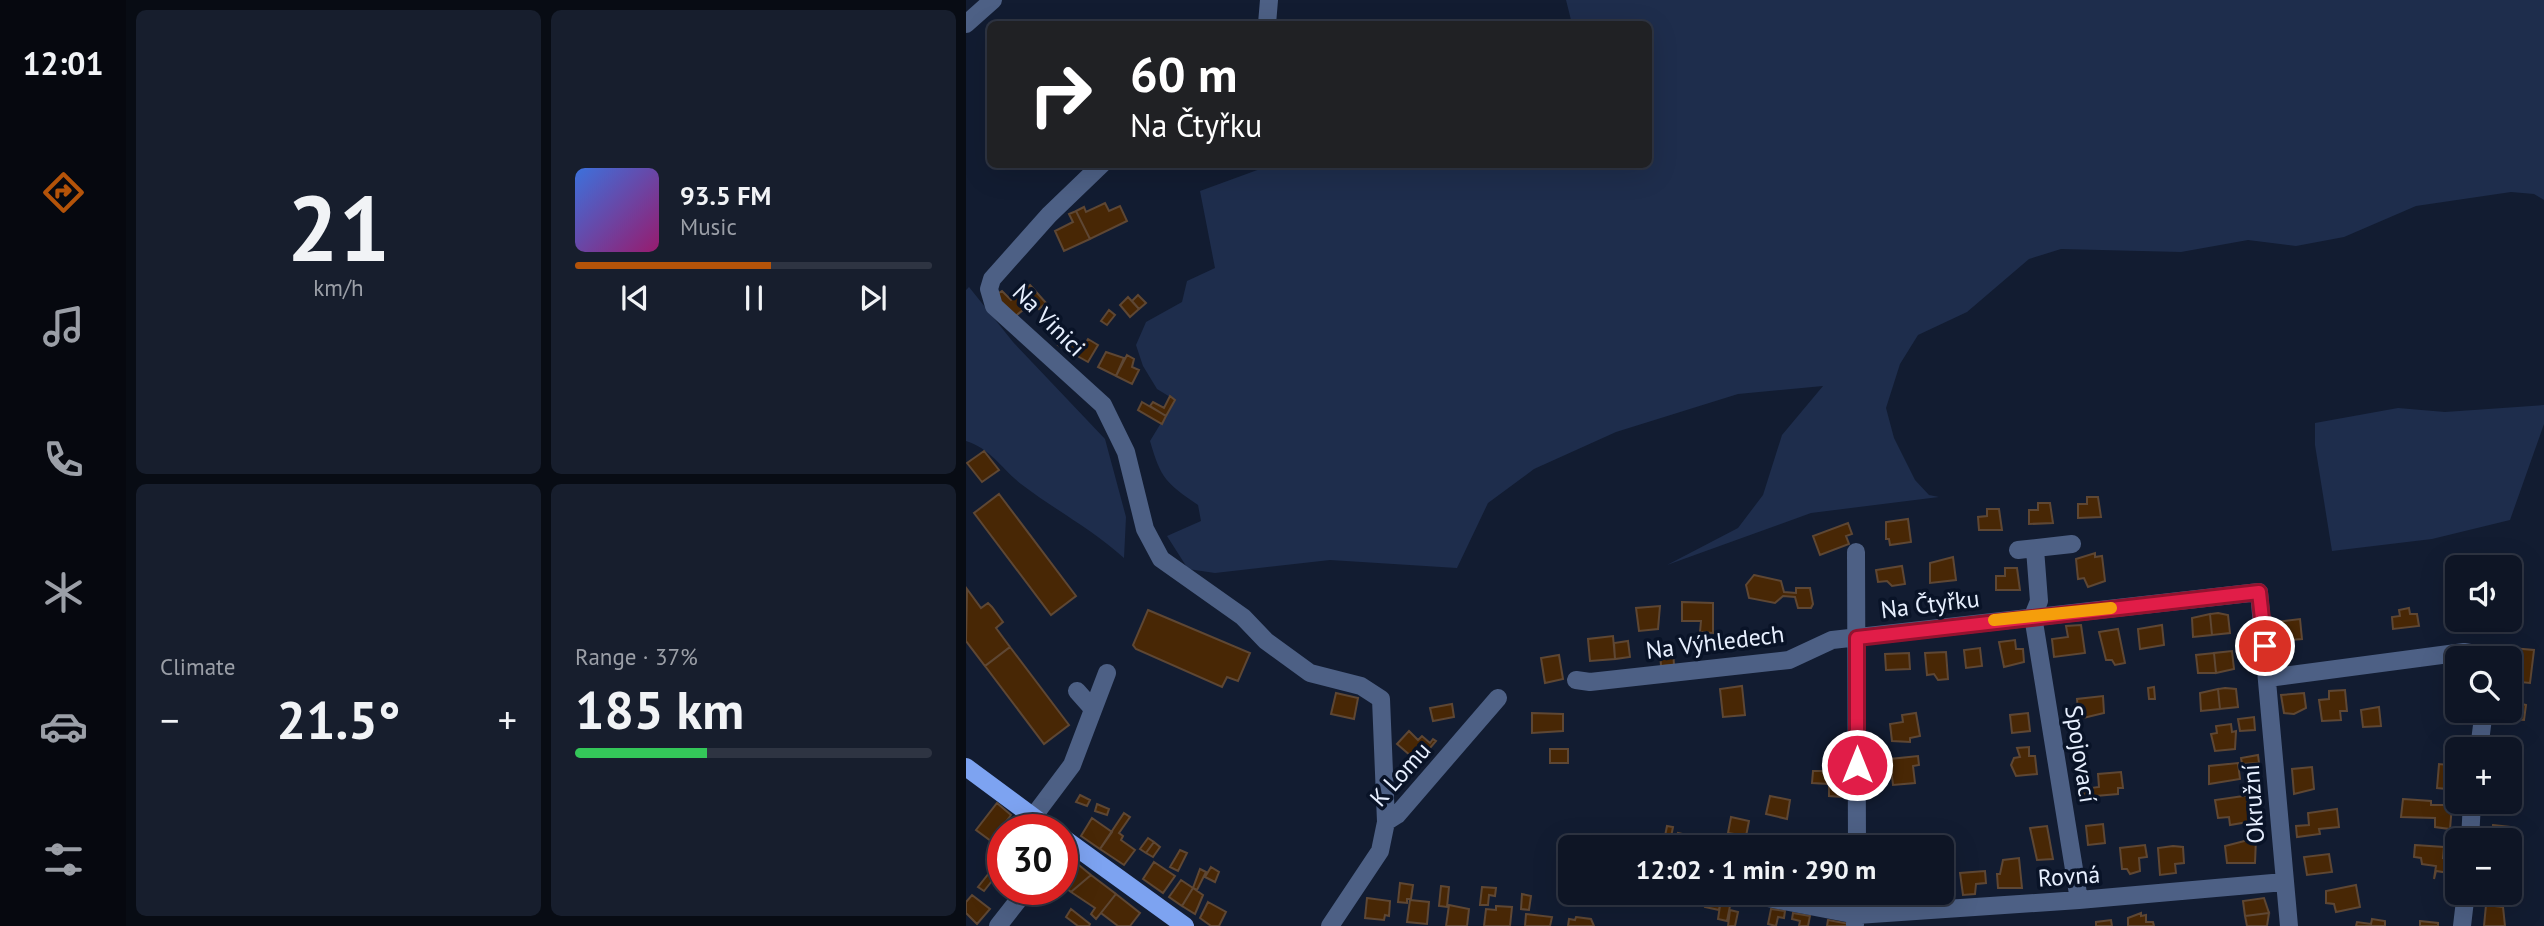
<!DOCTYPE html>
<meta charset="utf-8">
<style>
:root{--surface:#0e1525;--page:#171e2d;--text:#f1f3f6;--muted:#9b9fa7;--line:#2e3442;--accent:#b45309}
body{margin:0;font-family:"PT Sans",sans-serif;background:var(--page);color:var(--text);height:100vh;display:flex;flex-direction:column;font-size:26px;white-space:nowrap}
*{box-sizing:border-box;margin:0}
p{font-size:23px;color:var(--muted)}
.icon{flex:none;width:38px;height:38px;fill:none;stroke:currentColor;stroke-width:2;stroke-linecap:round;stroke-linejoin:round}
.map{position:relative;flex:1;overflow:hidden}
.details{display:flex;flex-direction:column;gap:10px;padding:10px;background:#080c14;width:840px}
.details>*{flex:none}
.guide{position:absolute;left:21px;top:21px;width:665px;height:147px;border-radius:10px;box-shadow:0 7px 28px #0002,0 0 0 2px var(--line);background:#202124;color:#fff;overflow:hidden}
.fabs{position:absolute;left:1479px;top:555px;display:grid;gap:14px}
.fabs a{display:grid;place-items:center;width:77px;height:77px;border-radius:10px;background:var(--surface);box-shadow:0 7px 28px #0002,0 0 0 2px var(--line);font-size:35px}
.speed{position:absolute;left:21px;top:814px;display:flex;gap:14px;font-size:35px;font-weight:700;text-align:center}
.speed>*{display:grid;place-content:center;width:91px;height:91px;border-radius:50%;background:var(--surface);box-shadow:0 7px 28px #0002,0 0 0 2px var(--line);line-height:1}
.speed .limit{border:10px solid #d22;background:#fff;color:#111}
.pin{position:absolute;display:grid;place-items:center;width:60px;height:60px;color:#fff;margin:-30px;border:4px solid #fff;border-radius:50%;box-shadow:0 2px 7px #0007}
.me{position:absolute;width:77px;margin:-38px;rotate:0deg;stroke-linejoin:round;filter:drop-shadow(0 0 5px #0008)}
.turn{display:flex;align-items:center;gap:24px;height:147px;padding:0 28px;font-size:32px}
.turn .icon{width:91px;height:91px;stroke-width:2.5}
.turn b{display:block;font-size:49px;line-height:60px}
.big{font-size:52px;font-weight:700;line-height:1.1}
.details .card{flex:1;display:flex;flex-direction:column;justify-content:center;gap:10px;min-width:0;padding:0 24px;border-radius:10px;background:var(--page)}
.details .dial{align-items:center;gap:0}
.dial b{font-size:91px;line-height:1}
.song{display:flex;align-items:center;gap:21px}
.cover{width:84px;height:84px;border-radius:10px;background:linear-gradient(135deg,hsl(220 70% 55%),hsl(320 70% 35%))}
.played{height:7px;border-radius:4px;background:linear-gradient(90deg,var(--accent) 55%,var(--line) 55%)}
.keys{display:flex;justify-content:space-around;direction:ltr}
.heat{display:flex;justify-content:space-between;align-items:center;font-size:38px;direction:ltr}
.charge{height:10px;border-radius:5px;background:linear-gradient(90deg,#34c759 37%,var(--line) 0)}
.details .tiles{flex:1;display:grid;gap:10px;grid-template-columns:repeat(2,1fr)}
.trip{position:absolute;left:592px;top:835px;width:396px;height:70px;border-radius:10px;background:var(--surface);box-shadow:0 7px 28px #0002,0 0 0 2px var(--line);font-weight:700;line-height:70px;text-align:center}
main{display:flex;flex:1;min-height:0}
.tab-bar{display:flex;flex-direction:column;width:126px;justify-content:space-around;align-items:center;background:#06080f;color:var(--muted)}
.tab-bar .icon{width:49px;height:49px}
.tab-bar .current{color:var(--accent)}
.tab-bar b{font-size:32px;color:var(--text)}
.map>svg:first-child{display:block}
.green{fill:#1e2d4c}
.building{fill:#482705;stroke:#5e4734;stroke-width:2}
.lines{fill:none;stroke-linecap:round;stroke-linejoin:round}
.minor{stroke:#4d6085;stroke-width:18}
.major{stroke:#7da3f1;stroke-width:18}
.route-casing{stroke:#92132f;stroke-width:18}
.route{stroke:#e11d48;stroke-width:12}
.slow{stroke:#f59e0b;stroke-width:12}
.labels{text-anchor:middle;dominant-baseline:central;stroke-width:7;stroke-linejoin:round;paint-order:stroke}
.street-label{font-size:24px;fill:#e7effe;stroke:#091327}
</style>
<main>
<nav class="tab-bar">
<b>12:01</b>
<svg class="icon current" aria-label="directions" viewBox="0 0 24 24"><path d="M12 3l9 9-9 9-9-9zM9 14v-3h6M13 9l2 2-2 2"/></svg>
<svg class="icon" aria-label="music" viewBox="0 0 24 24"><path d="M9 18V5l10-2v13"/><circle cx="6" cy="18" r="3"/><circle cx="16" cy="16" r="3"/></svg>
<svg class="icon" aria-label="phone" viewBox="0 0 24 24"><path d="M5 4h4l2 5-3 2q2 4 5 5l2-3 5 2v4C11 20 4 13 5 4z"/></svg>
<svg class="icon" aria-label="climate" viewBox="0 0 24 24"><path d="M12 3v18M4 7l16 10M4 17L20 7"/></svg>
<svg class="icon" aria-label="car" viewBox="0 0 24 24"><path d="M5 17H2v-5l4-1 3-4h7l3 4 3 1v5h-3M9 17h6M6 11h13"/><circle cx="7" cy="17" r="2"/><circle cx="17" cy="17" r="2"/></svg>
<svg class="icon" aria-label="filters" viewBox="0 0 24 24"><path d="M4 7h16M4 17h16"/><circle cx="9" cy="7" r="2"/><circle cx="15" cy="17" r="2"/></svg>
</nav>
<section class="details">
<div class="tiles">
<div class="card dial"><b>21</b><p>km/h</p></div>
<div class="card">
<div class="song"><i class="cover"></i><div><b>93.5 FM</b><p>Music</p></div></div>
<div class="played"></div>
<div class="keys"><svg class="icon" aria-label="previous" viewBox="0 0 24 24"><path d="M18 5L8 12l10 7zM5 5v14"/></svg><svg class="icon" aria-label="pause" viewBox="0 0 24 24"><path d="M8 5v14M16 5v14"/></svg><svg class="icon" aria-label="next" viewBox="0 0 24 24"><path d="M6 5l10 7-10 7zM19 5v14"/></svg></div>
</div>
<div class="card"><p>Climate</p>
<div class="heat"><a>−</a><b class="big">21.5°</b><a>+</a></div>
</div>
<div class="card"><p>Range · 37%</p><b class="big">185 km</b><div class="charge"></div></div>
</div>
</section>
<div class="map">
<svg width="1578" height="926" viewBox="0 0 1578 926">
<rect width="100%" height="100%" fill="#121c31"/>
<path class="green" d="M600,0H1578V200L1568,194L1545,192L1450,206L1378,237L1330,246L1282,240L1215,252L1095,249L1063,259L1001,312L952,335L934,364L920,408L928,438L949,480L963,495L973,497L845,513L701,565L772,528L797,495L816,435L857,386L772,394L650,432L568,469L522,503L491,568L364,560L249,573L222,569L201,536L235,521L232,505C200,483 195,479 184,441L209,400L191,389L177,366L170,345L180,322L216,302L221,281L249,268L234,191L305,165L682,164V24H606Z
M3,287L47,342L139,439L160,517L158,558C126,529 89,510 55,484C35,468 25,449 0,441V290Z
M1578,405V424L1544,520L1466,539L1366,551L1349,445V423L1432,408L1479,412Z"/>
<path class="building" d="M139,203L143,211L154,206L161,221L124,239L110,211L118,207L120,212Z
M110,211L124,239L98,251L89,231L107,222L103,214Z
M64,285L80,303L73,309L67,302L47,318L28,296L36,291L45,300Z
M172,295L180,303L173,309L166,301Z
M162,297L173,309L164,317L154,305Z
M143,310L149,315L141,325L135,321Z
M96,337L117,347L122,339L132,345L122,362L92,345Z
M140,352L158,358L150,376L132,367Z
M161,355L168,359L166,367L173,370L166,384L150,376Z
M204,396L209,400L200,416L184,406L187,402L198,408Z
M176,402L200,416L196,424L172,410Z
M18,451L33,470L16,482L1,463Z
M33,494L110,596L85,615L8,513Z
M1121,497H1132L1135,517L1112,518V504H1121Z
M1072,503H1084L1087,523L1063,524V510H1072Z
M1021,509H1033L1036,530H1013L1012,517L1021,516Z
M942,519L945,542L924,545L923,539H920V522Z
M882,523L886,534L880,536L883,544L854,555L847,536Z
M1129,553V557L1136,556L1139,581L1122,587L1118,578L1112,579L1110,559Z
M987,557L990,580L964,583V563Z
M936,566L939,584L926,586L921,581L912,582L910,570Z
M1039,568H1051L1054,590H1030V576H1039Z
M788,575L815,581L818,592L830,593V588H844L847,604L845,608H832L829,597L817,596L809,603L783,598L780,585Z
M1,589L15,608L22,603L26,607L37,622L30,628L44,647L19,666L0,641Z
M716,602L747,603V633L734,632L735,621H716Z
M694,606L692,629L673,631L670,608Z
M1443,608L1444,614H1451L1453,626L1427,629L1426,617L1434,616L1433,610Z
M182,610L284,653L272,681L261,677L256,687L170,649L167,645Z
M1252,613L1262,615L1264,633L1246,635L1244,614Z
M1244,614L1246,635L1227,637L1226,618Z
M1334,619L1336,639L1324,640L1326,656L1313,657L1310,622Z
M1115,625L1119,653L1088,657L1086,639L1102,637L1100,626Z
M1196,625L1198,645L1174,649L1172,629Z
M1152,629L1159,663L1149,665L1146,660H1140L1133,632Z
M647,636L649,659L624,661L622,639Z
M1049,640L1050,649H1057L1058,662L1038,667L1033,642Z
M662,641L664,657L649,659L648,643Z
M44,647L103,725L78,744L19,666Z
M1014,648L1016,666L1000,668L998,650Z
M1545,648L1568,650L1564,683L1544,681L1541,658Z
M707,651L708,665L695,666L694,652Z
M1266,651L1268,669L1250,673L1248,653Z
M980,652L982,679L972,680L968,674L961,675L959,653Z
M943,653L944,669L920,670L919,654Z
M1248,653L1250,673H1232L1230,655Z
M593,655L597,679L579,683L575,658Z
M776,686L779,715L757,717L754,689Z
M1188,687L1189,699H1183L1182,688Z
M1259,688L1270,689L1272,707L1254,709L1252,689Z
M1252,689L1254,709L1235,711L1234,693Z
M1379,690L1381,711H1374L1375,720L1356,721L1353,700L1363,699V691Z
M370,693L392,698L388,719L365,714Z
M1338,693L1340,708L1328,714L1318,713L1315,695Z
M1137,696L1138,713L1113,719L1111,699Z
M1544,696L1556,698V704L1560,705L1558,720L1537,718L1538,710H1544Z
M486,704L488,717L467,721L464,708Z
M1413,707L1415,726L1397,727L1395,710Z
M566,713L597,714V731L566,733Z
M950,713L954,736L944,738V742L926,741L924,724L937,722L936,715Z
M1062,713L1064,731L1046,733L1044,715Z
M1288,717L1289,730L1274,731L1272,719Z
M1265,724L1266,732L1270,731L1269,749L1249,751L1245,734L1251,733L1250,726Z
M443,731L452,740L456,736L464,743L467,739L470,741L452,762L431,744Z
M1535,745L1552,747L1551,754H1555L1554,769L1544,768V749H1535Z
M1063,747V756H1069L1071,774L1050,776L1045,765L1048,758L1054,757L1051,748Z
M584,749H602V763H584Z
M1483,752H1491V790L1471,788L1473,764L1482,765Z
M1292,755L1293,763L1276,764L1275,758Z
M952,756L953,765L947,766L949,783L927,785L924,759Z
M1272,763L1274,779L1243,784V766Z
M1346,767L1348,789L1328,794L1326,769Z
M847,771H876L875,797L863,796V784L846,783Z
M1155,772L1157,788H1152V794L1118,797L1117,789L1133,787L1132,774Z
M1544,786L1548,787V794H1551L1550,809L1529,807L1530,802H1544Z
M114,795L124,800L121,806L110,802Z
M1285,795L1288,821L1264,825L1263,817L1252,818L1249,800Z
M804,796L824,800L821,819L800,814Z
M1437,799L1465,801V805H1486L1484,829L1469,827V818L1435,817Z
M31,803L45,815L25,841L10,830Z
M131,804L143,809L141,815L129,811Z
M1371,809L1373,827L1353,829L1354,834L1331,837L1330,826L1343,825L1342,813Z
M158,813L164,817L153,833L157,836L155,840L169,850L158,865L134,849Z
M765,817L783,821L780,836L762,833Z
M126,818L146,832L134,849L115,836Z
M1137,824L1139,843L1122,845L1120,826Z
M1527,825L1544,827V833L1547,834L1546,849L1544,840H1526Z
M701,826L707,827L705,837L699,836Z
M1081,826L1087,859L1071,860L1064,828Z
M712,833L735,838L733,847H709Z
M968,837H976L979,864H975V847H955L954,842L969,841Z
M182,838L188,842L180,853L174,849Z
M1290,838L1289,863H1261L1259,846Z
M188,842L194,847L187,857L180,853Z
M1179,845L1181,857L1173,858L1174,871L1164,874L1161,869H1156L1154,848Z
M1449,845L1478,847L1477,858H1484L1483,873L1470,871L1468,879L1470,866L1456,864L1455,858L1448,857Z
M1207,846L1217,847L1218,863L1209,864L1210,873L1194,875L1192,848Z
M214,850L221,853L212,871L204,867Z
M1363,854L1366,872L1341,875L1338,857Z
M103,857L125,875L105,892L96,885V858Z
M1053,858L1056,888H1032L1031,874H1034L1037,860Z
M188,862L209,876L197,893L177,879Z
M245,867L253,872L249,882L239,877Z
M27,868L33,872L18,891L12,887Z
M234,869L240,872L231,890L227,888Z
M1019,871L1020,883L1010,884L1009,894L997,895L994,873Z
M125,875L150,894L130,919L125,914L129,908L105,892Z
M215,880L227,888L216,906L203,897Z
M434,883L447,885L445,899H441V903L432,902Z
M1390,885L1394,907L1370,912L1368,904L1360,903V891Z
M475,886L483,887L481,907L473,906Z
M516,887L530,888L529,896L523,895L522,905H514Z
M227,888L237,895L229,914L216,906Z
M150,894L174,913L164,926H152L135,913Z
M556,894L565,896L563,910L555,909Z
M6,895L24,909L11,924L0,913V902Z
M741,896L755,899L753,910L739,907Z
M401,898L424,901L423,916L419,915L418,920L399,918Z
M1298,898L1303,913L1279,916L1277,901Z
M755,899L765,901L761,921L752,919Z
M444,900L463,902L461,924L441,922Z
M242,902L260,912L253,926H245L234,918Z
M483,905L503,909L501,926H480Z
M1520,905L1537,907L1539,926H1518Z
M530,906L546,907L544,926H518L520,909L530,910Z
M105,909L124,924L123,926H112L100,917Z
M805,909L819,911L818,918L812,917L810,926L802,924Z
M764,910L772,912L769,926H762Z
M827,913L844,916L842,926H833L834,921L826,919Z
M1175,913V916L1180,915V922H1187L1188,926H1162V918Z
M1303,913L1301,926H1281L1279,916Z
M560,914L586,917L584,926H559Z
M610,917L625,919L628,926H602L603,919L609,920Z
M1406,919L1419,921V926H1390L1391,922L1405,924Z
M862,920L884,924V926H861Z
M1145,920L1146,926H1130V922Z
M1454,921L1472,923V926H1454Z"/>
<g class="lines">
<path class="minor" d="M0,24L27,0
M301,24L303,0
M136,164L83,215L26,279L23,289L28,306L137,405L160,452L179,529L195,559L277,617L300,641L344,673L395,686L415,699L420,822L414,851L364,926
M1069,549L1073,601L1067,616L1113,900
M1052,550L1106,544
M890,552L891,847
M1302,678L1498,652L1516,655L1517,658
M610,680L624,682L823,660L866,640L1293,592L1323,926
M111,691L127,709
M1513,749L1518,710
M67,817L106,765L141,673
M420,822L431,815L532,698
M1504,840L1506,802
M771,892L891,915L1113,900L1318,882
M889,924L891,892
M32,926L61,889
M1496,926L1500,892"/>
<path class="major" d="M0,767L85,830
M96,837L219,926"/>
</g>
<g class="lines">
<defs>
<path id="route" d="M891,765V638L1293,592L1299,646"/>
</defs>
<use href="#route" class="route-casing"/>
<use href="#route" class="route"/>
<path class="slow" d="M1028,620L1145,608"/>
</g>
<g class="labels">
<g class="street-label">
<text transform="translate(83 320) rotate(45)">Na Vinici</text>
<text transform="translate(964 604) rotate(-7)">Na Čtyřku</text>
<text transform="translate(749 642) rotate(-7)">Na Výhledech</text>
<text transform="translate(1115 754) rotate(81)">Spojovací</text>
<text transform="translate(434 774) rotate(-48)">K Lomu</text>
<text transform="translate(1287 804) rotate(-94)">Okružní</text>
<text transform="translate(1103 876) rotate(-4)">Rovná</text>
</g>
</g>
</svg>
<div class="fabs">
<a><svg class="icon" aria-label="sound" viewBox="0 0 24 24"><path d="M4 9h4l5-4v14l-5-4H4zM17 9q2 3 0 6"/></svg></a>
<a><svg class="icon" aria-label="search" viewBox="0 0 24 24"><circle cx="10" cy="10" r="6"/><path d="M15 15l6 6"/></svg></a>
<a>+</a>
<a>−</a>
</div>
<div class="speed"><div class="limit">30</div></div>
<div class="pin" style="left:1299px;top:646px;background:#d93025"><svg class="icon" aria-label="arrive" viewBox="0 0 24 24"><path d="M6 21V4h12l-3 4 3 4H6"/></svg></div>
<svg class="me" style="left:891px;top:765px" viewBox="-20 -20 40 40"><circle r="17" fill="#e11d48" stroke="#fff" stroke-width="3"/><path d="M0-11L8 9 0 5-8 9z" fill="#fff"/></svg>
<div class="trip">12:02 · 1 min · 290 m</div>
<div class="guide">
<div class="turn"><svg class="icon" aria-label="right" viewBox="0 0 24 24"><path d="M7 20v-9h11M14 6l5 5-5 5"/></svg><div><b>60 m</b>Na Čtyřku</div></div>
</div>
</div>
</main>
